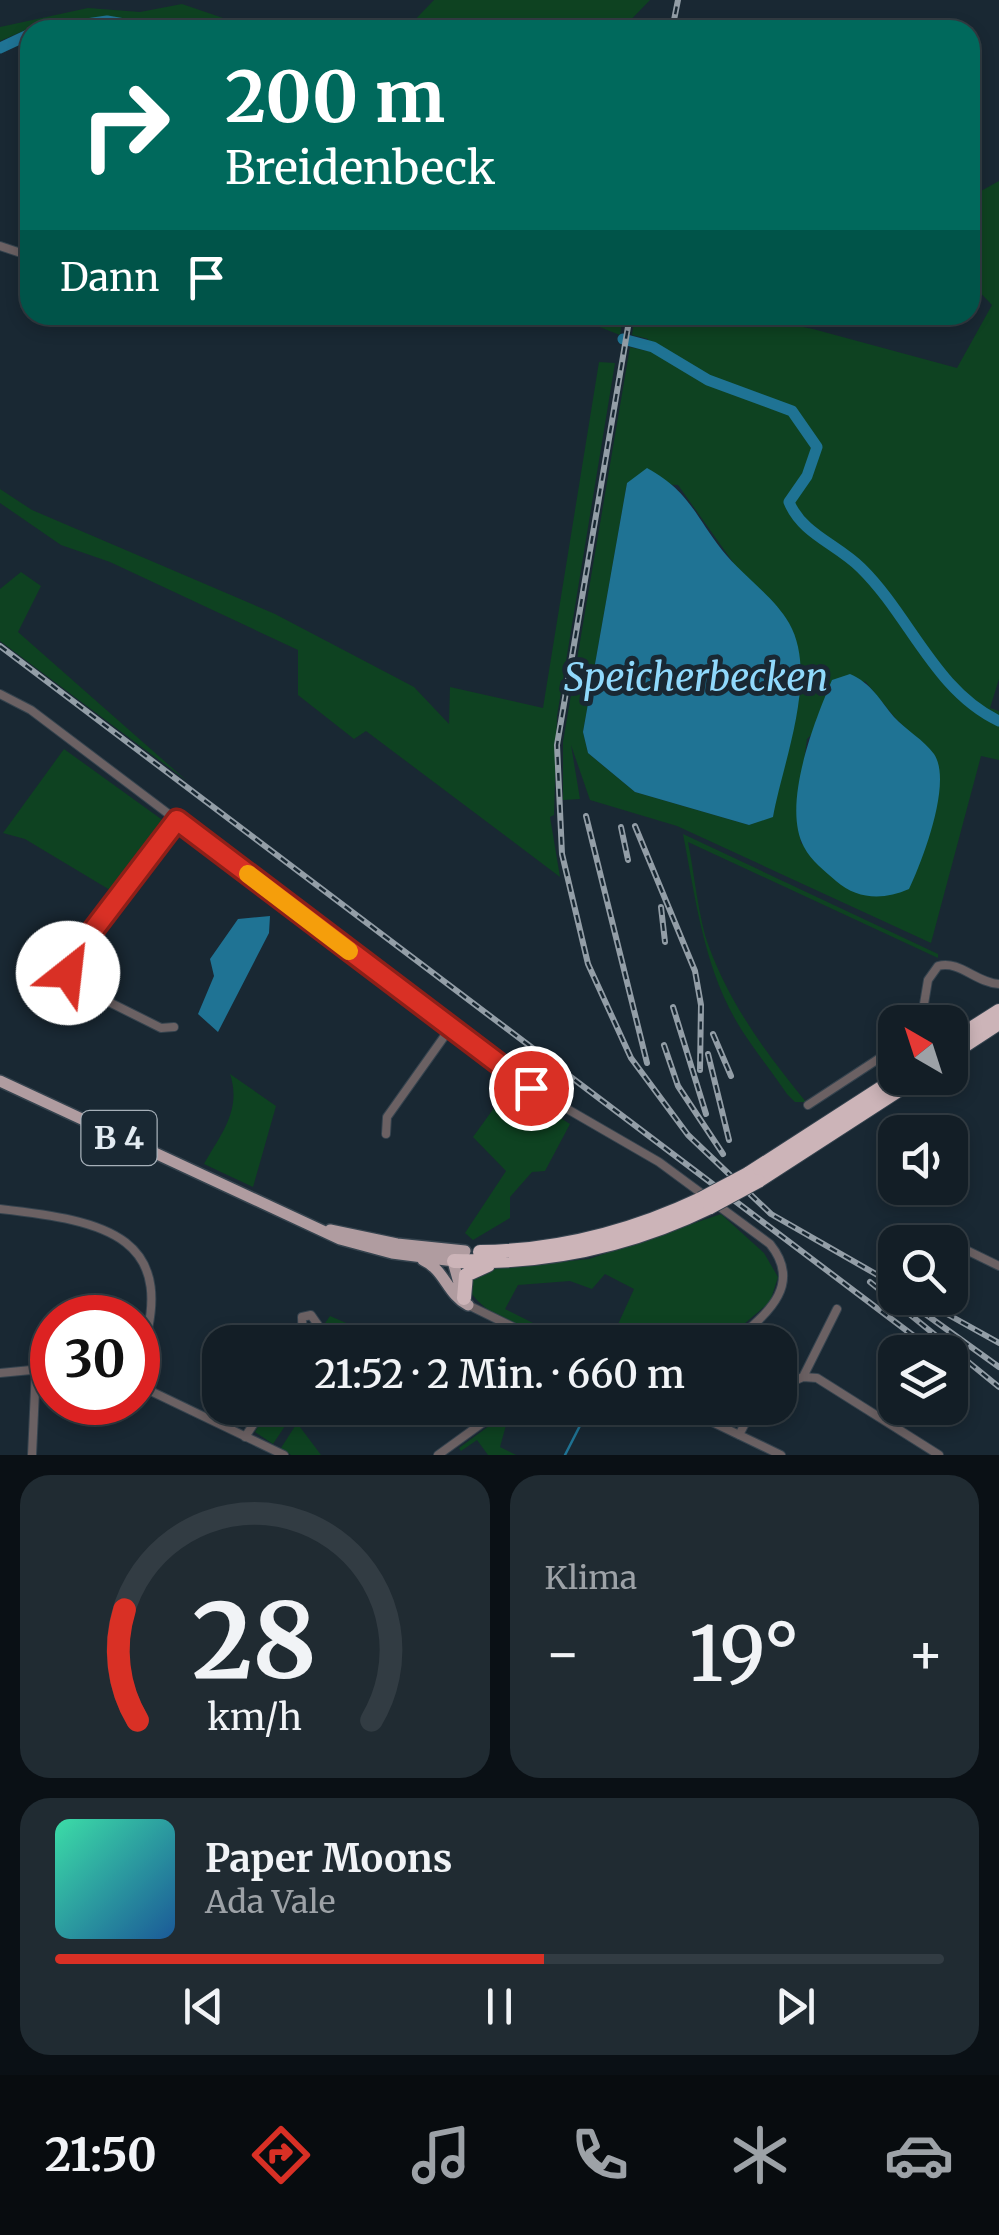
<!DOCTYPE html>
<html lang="de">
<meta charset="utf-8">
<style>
:root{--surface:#131e26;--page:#202b32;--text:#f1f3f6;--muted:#9da2a7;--line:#323c43;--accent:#d93025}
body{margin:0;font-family:Merriweather,serif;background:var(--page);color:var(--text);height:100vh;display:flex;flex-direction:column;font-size:38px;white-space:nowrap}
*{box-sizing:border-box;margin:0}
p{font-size:32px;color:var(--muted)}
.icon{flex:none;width:55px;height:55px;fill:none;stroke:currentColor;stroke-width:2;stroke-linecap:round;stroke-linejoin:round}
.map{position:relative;height:1455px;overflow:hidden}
.sheet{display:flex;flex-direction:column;gap:20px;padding:20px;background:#0a1015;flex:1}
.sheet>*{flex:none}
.hud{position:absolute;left:20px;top:20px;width:960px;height:305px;border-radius:30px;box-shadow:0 5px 15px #0003,0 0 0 2px var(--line);background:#00695c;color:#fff;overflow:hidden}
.needle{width:65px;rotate:321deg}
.tools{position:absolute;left:878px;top:1005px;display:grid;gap:20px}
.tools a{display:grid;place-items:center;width:90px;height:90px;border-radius:20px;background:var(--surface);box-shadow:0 5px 15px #0003,0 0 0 2px var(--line);font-size:50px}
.speed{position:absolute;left:30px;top:1295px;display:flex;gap:20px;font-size:50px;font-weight:700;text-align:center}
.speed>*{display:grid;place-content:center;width:130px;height:130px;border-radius:50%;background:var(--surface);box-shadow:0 5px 15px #0003,0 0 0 2px var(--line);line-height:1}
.speed .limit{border:15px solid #d22;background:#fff;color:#111}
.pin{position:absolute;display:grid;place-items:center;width:85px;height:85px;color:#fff;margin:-42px;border:5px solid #fff;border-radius:50%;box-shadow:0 2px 10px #0007}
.me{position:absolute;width:110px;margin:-55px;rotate:29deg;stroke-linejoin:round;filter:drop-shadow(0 0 8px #0008)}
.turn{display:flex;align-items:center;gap:35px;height:210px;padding:0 40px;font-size:45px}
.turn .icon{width:130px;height:130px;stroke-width:2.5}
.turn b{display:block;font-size:70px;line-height:85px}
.then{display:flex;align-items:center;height:95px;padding:0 40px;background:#0003;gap:20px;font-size:38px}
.big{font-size:75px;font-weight:600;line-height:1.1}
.sheet .widget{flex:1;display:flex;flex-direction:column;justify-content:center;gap:15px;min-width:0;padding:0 35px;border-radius:30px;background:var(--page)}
.sheet .dial{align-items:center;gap:0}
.dial svg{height:260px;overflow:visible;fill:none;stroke:var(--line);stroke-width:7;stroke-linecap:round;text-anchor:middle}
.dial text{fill:var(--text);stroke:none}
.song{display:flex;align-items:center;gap:30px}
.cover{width:120px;height:120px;border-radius:15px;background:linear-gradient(135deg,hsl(160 70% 55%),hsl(210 70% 35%))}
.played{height:10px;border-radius:5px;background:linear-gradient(90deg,var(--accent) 55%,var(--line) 55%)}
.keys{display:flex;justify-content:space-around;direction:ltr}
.heat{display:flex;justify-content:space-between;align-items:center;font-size:55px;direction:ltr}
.sheet .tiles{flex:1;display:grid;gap:20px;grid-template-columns:1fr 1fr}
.widget:last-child{grid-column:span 2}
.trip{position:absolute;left:202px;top:1325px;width:595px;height:100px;border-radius:30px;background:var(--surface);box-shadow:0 5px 15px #0003,0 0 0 2px var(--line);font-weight:600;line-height:100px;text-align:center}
.dock{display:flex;height:160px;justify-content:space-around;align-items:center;background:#080c0f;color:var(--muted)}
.dock .icon{width:70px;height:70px}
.dock .selected{color:var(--accent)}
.dock b{font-size:45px;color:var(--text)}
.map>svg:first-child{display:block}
.green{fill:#0e4221;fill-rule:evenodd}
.water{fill:#1f7394}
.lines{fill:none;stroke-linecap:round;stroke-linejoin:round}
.stream{stroke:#1f7394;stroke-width:2.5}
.river{stroke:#1f7394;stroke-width:11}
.street-casing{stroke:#35434e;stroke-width:10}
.primary-casing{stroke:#35434e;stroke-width:14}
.highway-casing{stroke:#35434e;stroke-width:16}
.street{stroke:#6b6163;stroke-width:8}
.primary{stroke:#b09ca0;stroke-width:11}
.highway{stroke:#ccb4b8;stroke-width:14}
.rail-casing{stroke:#939ea7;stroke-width:6}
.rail{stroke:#192833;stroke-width:2.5;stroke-dasharray:8;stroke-linecap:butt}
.highway-bridge-casing{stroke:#35434e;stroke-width:16;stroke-linecap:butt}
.highway-bridge{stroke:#ccb4b8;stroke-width:14}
.route-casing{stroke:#8d1f18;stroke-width:25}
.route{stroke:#d93025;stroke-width:18}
.slow{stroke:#f59e0b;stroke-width:18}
.labels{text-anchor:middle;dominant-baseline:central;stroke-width:10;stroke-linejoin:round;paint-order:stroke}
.shield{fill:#192833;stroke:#a6b0b9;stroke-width:2.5}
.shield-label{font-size:32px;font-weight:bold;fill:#e2ebf2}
.water-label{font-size:38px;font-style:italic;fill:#90d9fc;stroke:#192833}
</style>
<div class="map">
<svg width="999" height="1455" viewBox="0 0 999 1455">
<rect width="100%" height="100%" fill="#192833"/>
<path class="green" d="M434,0H650L621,30H405Z
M182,4L258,30H164L109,17L28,29L0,41V27L88,8L140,12Z
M999,181V679L990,708L999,711V760L981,756L931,943L677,826L590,800L571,745L580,799L563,800V742L630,347L647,351L648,339L632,335L635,315L742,323L743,315L813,329L957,368L992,305L970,282V197ZM627,483L678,485L742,575L788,621L773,816L749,825L635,792L588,753L583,732ZM865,681L896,719L935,756L801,844L798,806L807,739Z
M569,315H623L620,335Z
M599,362L615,363L557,716L554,815L550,817L560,877L366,731L354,739L298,695V650L110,562L61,545L0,503V489L32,510L275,614L414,687L449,724L450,687L543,708Z
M21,572L41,586L18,632L187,781L0,641V589Z
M64,749L168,824L115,893L25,839L3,833Z
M683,834L938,954V958L688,842C694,872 697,905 705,935C725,998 765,1052 806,1102H795L787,1094C772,1072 755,1051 741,1029C704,970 696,901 683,834Z
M230,1074L276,1106L253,1187L204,1164C221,1134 242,1110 230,1074Z
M510,1086L570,1124L545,1171L532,1172L510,1197V1218L473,1240L465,1233L506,1171L473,1137Z
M721,1214L764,1253L778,1277L770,1302L723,1342H610L634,1289L605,1274L592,1289L570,1281L518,1285L505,1309L557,1335L558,1342C535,1341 470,1307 467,1283L482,1270L589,1259Z
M330,1316L383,1339L312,1342Z
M269,1408H297L273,1444L255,1432Z
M500,1418L506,1425L500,1447L516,1455H488L477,1440L461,1451L459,1448Z
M297,1423L321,1455H291L281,1448Z"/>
<path class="water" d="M647,468C689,491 694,514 722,550C742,575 774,597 789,623C819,675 783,761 773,817L749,825L635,792L588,753L583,732L627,483Z
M850,674C871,683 880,700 894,717C906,730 924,740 934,754C953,782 922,862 909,889C884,900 858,900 836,881C825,871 811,861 804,847C781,805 815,720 832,680Z
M270,916L269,933L218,1032L198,1014L214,976L210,959L238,919Z"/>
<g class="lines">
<path class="stream" d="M565,1455L589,1408"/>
<path class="river" d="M45,30L107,21L159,30
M0,48L30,34
M623,339L653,347L708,380L792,411L817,447L807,476L789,502C802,534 837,544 861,568C910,616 935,691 999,721"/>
<defs>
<path id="street" d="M0,246L30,256
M0,694L31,710L531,1088L659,1162L770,1244C804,1286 765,1315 734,1342
M921,1022L928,980L938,966C960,960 976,983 999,984
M174,1027L161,1028L77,986L68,968L177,821
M808,1105L895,1048
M386,1134L387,1117L451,1027
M0,1209C105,1221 184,1235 138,1363
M949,1228L960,1247L999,1266
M468,1305L544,1342
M303,1342L302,1317L311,1315L318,1325L307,1342
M0,1373L52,1368
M803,1377L837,1309
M138,1385L284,1455
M780,1387L803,1377L817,1378L939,1455
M683,1408L781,1455
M739,1435L753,1408
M245,1437L264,1408
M32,1455L36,1369
M438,1455L503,1408"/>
<path id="primary" d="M0,1081L340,1239L392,1253L454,1261
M330,1230L397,1244L465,1251
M452,1258L463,1297
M423,1260C445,1270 447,1294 468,1305"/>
<path id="highway" d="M950,1042L999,1011
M950,1055L999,1023
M748,1174L897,1078
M758,1181L917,1078
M480,1252C557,1251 631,1232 701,1199
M454,1261C545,1264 628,1247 710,1207
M464,1298L466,1275L488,1265"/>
</defs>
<use href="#street" class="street-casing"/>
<use href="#primary" class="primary-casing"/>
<use href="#highway" class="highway-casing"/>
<use href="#street" class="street"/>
<use href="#primary" class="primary"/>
<use href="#highway" class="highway"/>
<defs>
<path id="rail" d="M672,30L678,0
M630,315L557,745L562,854L588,964L631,1058L688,1135L771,1214L895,1285
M0,646L935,1352
M586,816L647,1063
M635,826L695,971L701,1005L700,1070
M621,827L628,860
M661,907L665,942
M673,1007L706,1114
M713,1034L731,1076
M664,1045L678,1086L723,1154
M708,1054L729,1140
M870,1282L999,1387
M910,1303L999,1367
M947,1314L999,1343"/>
</defs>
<use href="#rail" class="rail-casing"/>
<use href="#rail" class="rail"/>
<defs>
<path id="highway-bridge" d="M701,1199L748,1174
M710,1207L758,1181"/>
</defs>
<use href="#highway-bridge" class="highway-bridge-casing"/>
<use href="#highway-bridge" class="highway-bridge"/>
</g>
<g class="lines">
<defs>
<path id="route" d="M68,973L75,954L177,820L531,1088"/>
</defs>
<use href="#route" class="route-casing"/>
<use href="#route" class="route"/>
<path class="slow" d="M248,874L349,951"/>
</g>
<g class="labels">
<rect class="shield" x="81.5" y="1111" width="75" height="54" rx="8"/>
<g class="shield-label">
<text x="119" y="1138">B 4</text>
</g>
<g class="water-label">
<text x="696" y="677">Speicherbecken</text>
</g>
</g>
</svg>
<div class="tools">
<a><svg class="needle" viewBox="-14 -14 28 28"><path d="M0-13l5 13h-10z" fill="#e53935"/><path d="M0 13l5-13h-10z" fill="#9da2a7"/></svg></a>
<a><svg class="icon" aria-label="sound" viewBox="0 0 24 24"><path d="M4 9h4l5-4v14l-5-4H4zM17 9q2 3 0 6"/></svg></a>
<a><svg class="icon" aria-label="search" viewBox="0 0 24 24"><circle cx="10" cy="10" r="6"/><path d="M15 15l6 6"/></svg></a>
<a><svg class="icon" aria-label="layers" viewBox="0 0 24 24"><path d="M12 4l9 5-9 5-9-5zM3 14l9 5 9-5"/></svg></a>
</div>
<div class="speed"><div class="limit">30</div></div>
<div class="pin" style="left:531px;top:1088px;background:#d93025"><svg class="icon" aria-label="arrive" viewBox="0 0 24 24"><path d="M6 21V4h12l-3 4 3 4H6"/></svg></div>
<svg class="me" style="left:68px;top:973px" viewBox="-20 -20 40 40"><circle r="19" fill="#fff"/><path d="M0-13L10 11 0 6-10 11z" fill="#d93025"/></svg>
<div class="trip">21:52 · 2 Min. · 660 m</div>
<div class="hud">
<div class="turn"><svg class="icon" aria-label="right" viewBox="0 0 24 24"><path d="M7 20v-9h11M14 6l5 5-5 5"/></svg><div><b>200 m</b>Breidenbeck</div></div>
<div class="then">Dann<svg class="icon" aria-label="arrive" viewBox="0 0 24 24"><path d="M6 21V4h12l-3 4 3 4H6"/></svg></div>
</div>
</div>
<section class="sheet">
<div class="tiles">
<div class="widget dial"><svg viewBox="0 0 100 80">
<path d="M14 69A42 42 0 1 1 86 69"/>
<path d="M14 69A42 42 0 0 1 10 35" stroke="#d93025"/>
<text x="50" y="56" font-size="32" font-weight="700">28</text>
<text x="50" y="72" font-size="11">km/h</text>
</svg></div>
<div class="widget"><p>Klima</p>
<div class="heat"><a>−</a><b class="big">19°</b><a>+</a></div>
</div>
<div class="widget">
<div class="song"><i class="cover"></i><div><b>Paper Moons</b><p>Ada Vale</p></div></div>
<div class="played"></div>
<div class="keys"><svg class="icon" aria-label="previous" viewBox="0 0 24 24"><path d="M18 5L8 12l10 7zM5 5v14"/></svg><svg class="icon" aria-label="pause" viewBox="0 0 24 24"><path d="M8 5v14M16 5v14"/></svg><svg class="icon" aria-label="next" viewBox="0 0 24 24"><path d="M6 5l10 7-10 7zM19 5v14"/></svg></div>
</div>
</div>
</section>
<nav class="dock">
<b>21:50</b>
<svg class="icon selected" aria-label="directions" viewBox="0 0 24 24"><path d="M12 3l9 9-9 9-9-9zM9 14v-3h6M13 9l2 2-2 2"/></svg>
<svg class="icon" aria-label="music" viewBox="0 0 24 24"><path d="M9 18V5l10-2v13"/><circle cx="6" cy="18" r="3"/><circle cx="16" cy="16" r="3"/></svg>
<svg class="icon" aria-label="phone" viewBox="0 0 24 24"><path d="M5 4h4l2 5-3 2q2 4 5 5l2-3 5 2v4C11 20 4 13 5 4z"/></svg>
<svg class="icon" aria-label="climate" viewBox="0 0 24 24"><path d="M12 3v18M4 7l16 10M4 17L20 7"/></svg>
<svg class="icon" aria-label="car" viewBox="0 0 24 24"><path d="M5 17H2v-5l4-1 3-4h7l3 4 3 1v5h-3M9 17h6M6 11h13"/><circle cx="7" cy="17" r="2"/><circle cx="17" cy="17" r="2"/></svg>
</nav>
